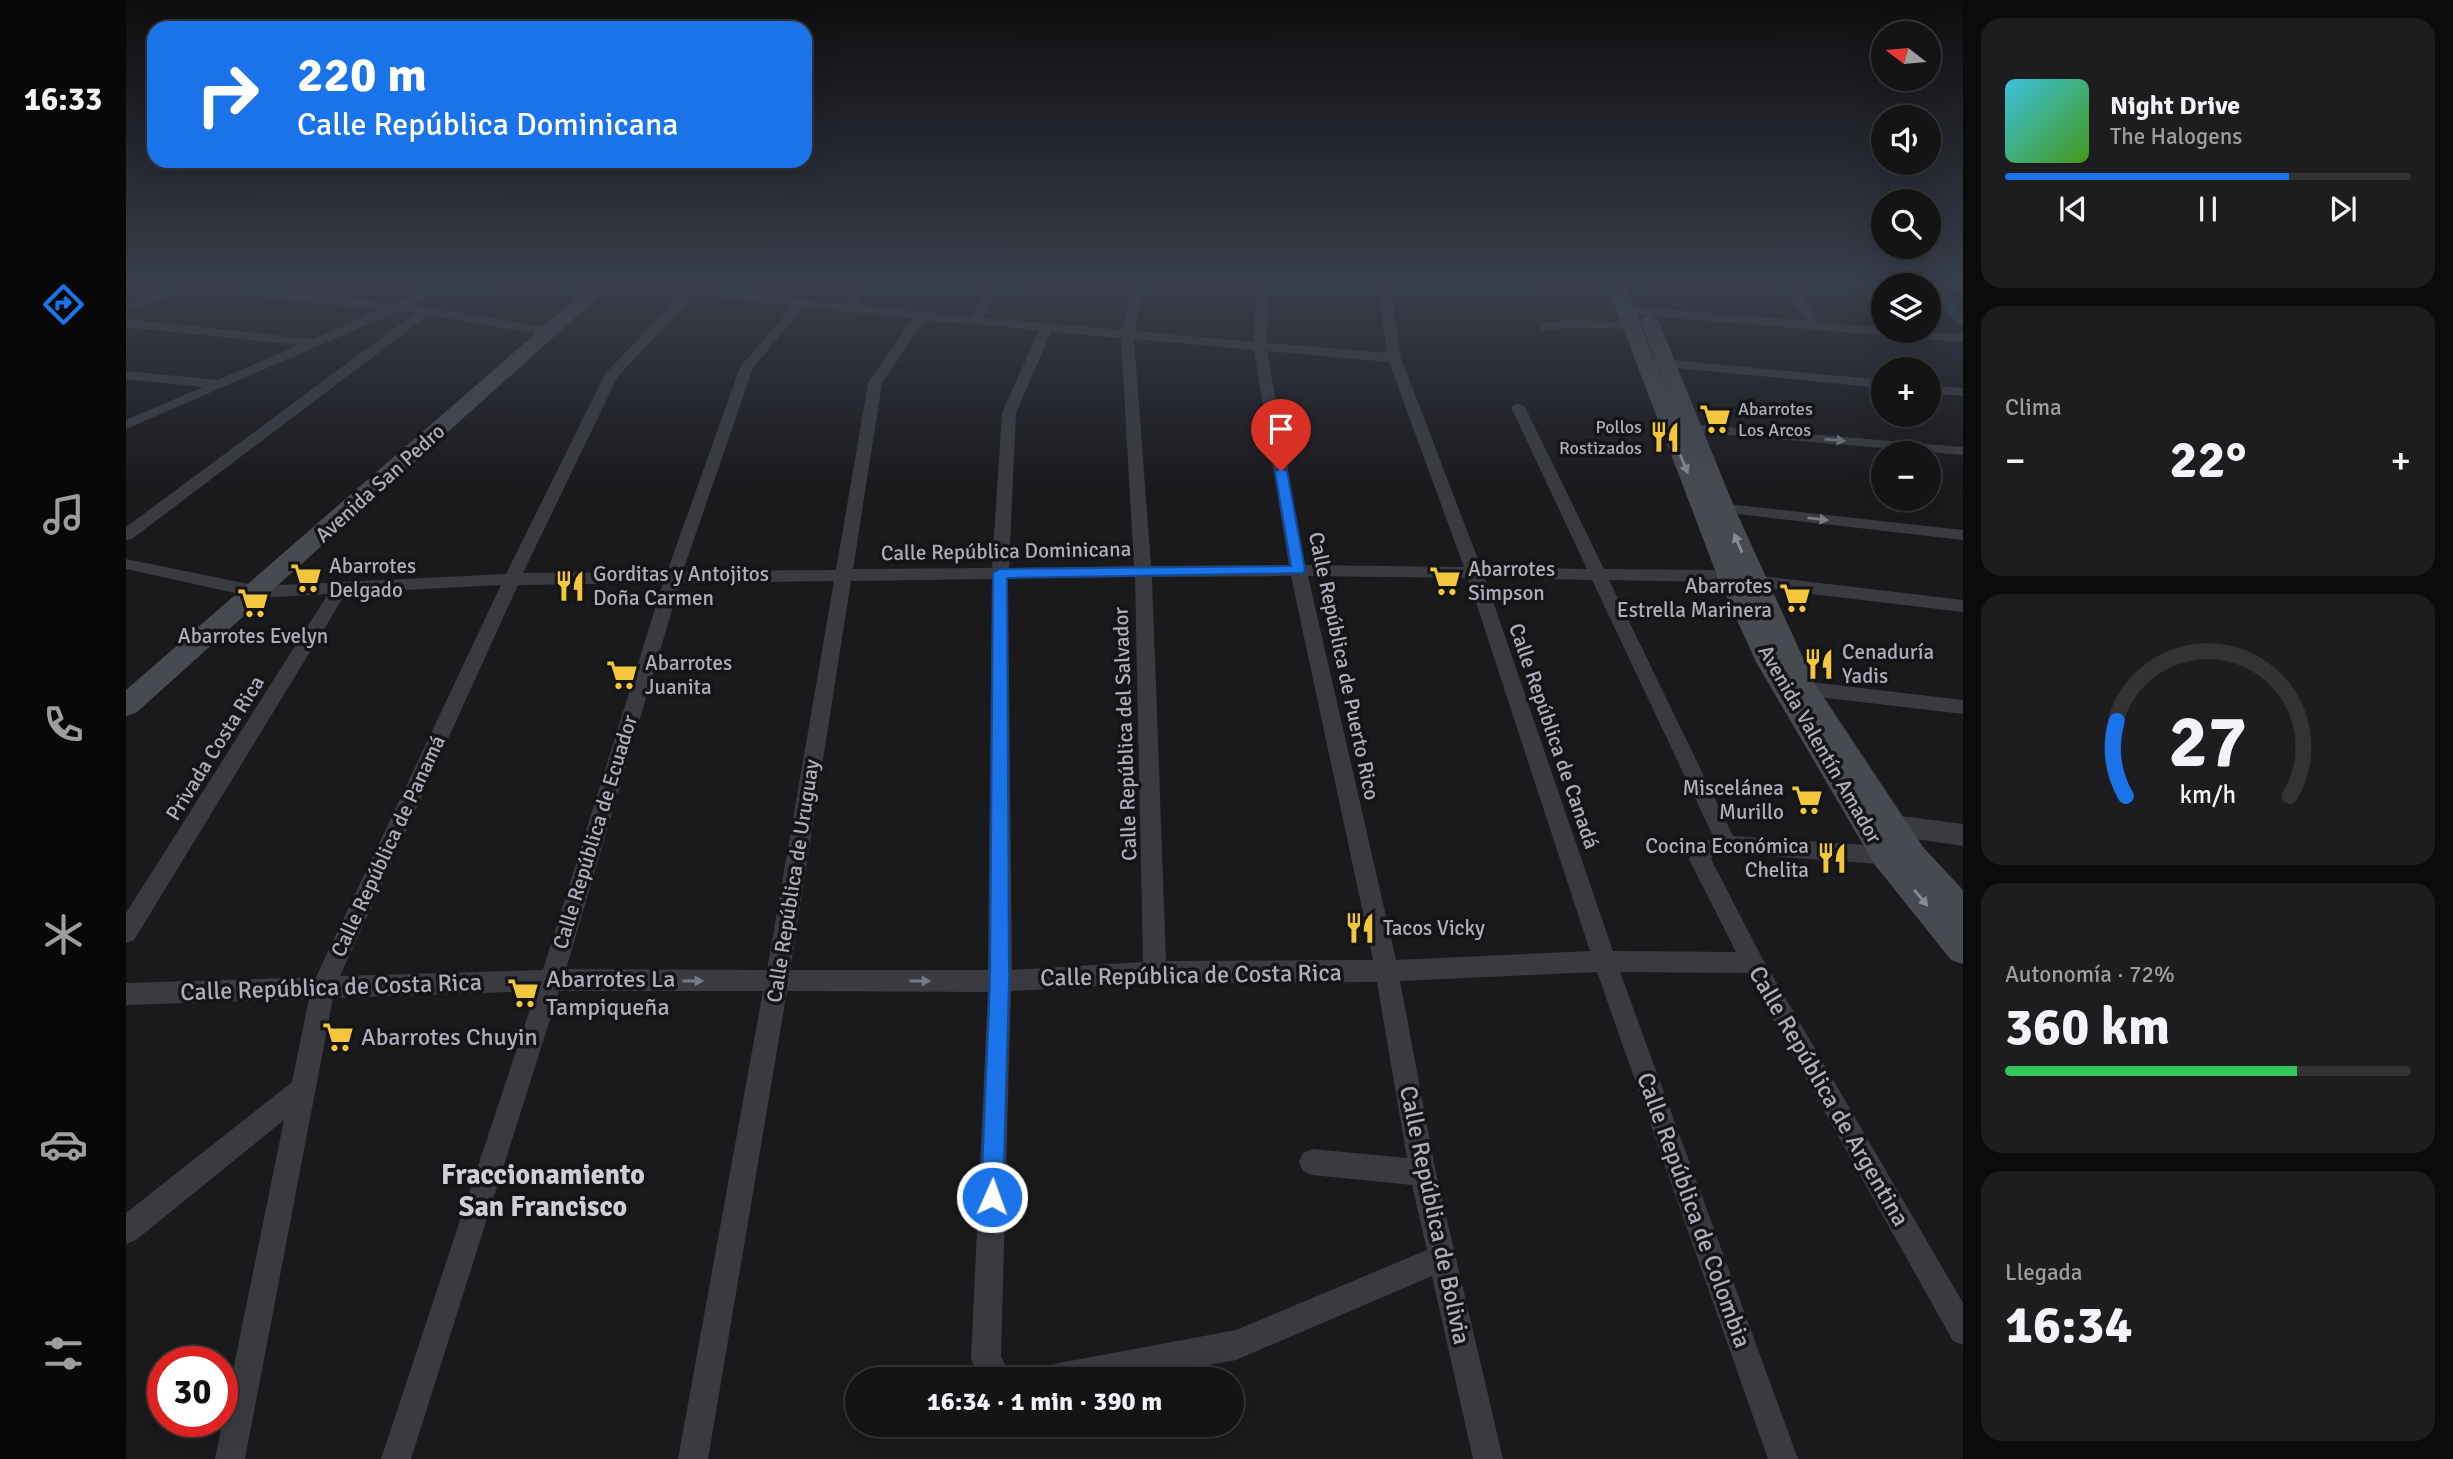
<!DOCTYPE html>
<html lang="es">
<meta charset="utf-8">
<style>
:root{--surface:#141315;--page:#1d1c1e;--text:#f1f3f6;--muted:#9d9ea0;--line:#333234;--accent:#1a73e8}
body{margin:0;font-family:Signika,sans-serif;background:var(--page);color:var(--text);height:100vh;display:flex;flex-direction:column;font-size:26px;white-space:nowrap}
*{box-sizing:border-box;margin:0}
p{font-size:23px;color:var(--muted)}
.icon{flex:none;width:38px;height:38px;fill:none;stroke:currentColor;stroke-width:2;stroke-linecap:round;stroke-linejoin:round}
.map{position:relative;flex:1;overflow:hidden}
.sheet{display:flex;flex-direction:column;gap:18px;padding:18px;background:#0b0a0c;width:490px}
.sheet>*{flex:none}
.guide{position:absolute;left:21px;top:21px;width:665px;height:147px;border-radius:21px;box-shadow:0 7px 28px #0002,0 0 0 2px var(--line);background:#1a73e8;color:#fff;overflow:hidden}
.needle{width:46px;rotate:286deg}
.buttons{position:absolute;left:1745px;top:21px;display:grid;gap:14px}
.buttons a{display:grid;place-items:center;width:70px;height:70px;border-radius:50%;background:var(--surface);box-shadow:0 7px 28px #0002,0 0 0 2px var(--line);font-size:35px}
.speed{position:absolute;left:21px;top:1346px;display:flex;gap:14px;font-size:35px;font-weight:700;text-align:center}
.speed>*{display:grid;place-content:center;width:91px;height:91px;border-radius:50%;background:var(--surface);box-shadow:0 7px 28px #0002,0 0 0 2px var(--line);line-height:1}
.speed .limit{border:10px solid #d22;background:#fff;color:#111}
.pin{position:absolute;display:grid;place-items:center;width:60px;height:60px;color:#fff;margin:-72px -30px;border-radius:50% 50% 50% 0;rotate:-45deg;box-shadow:0 0 7px #0007}
.pin .icon{rotate:45deg}
.me{position:absolute;width:77px;margin:-38px;rotate:2deg;stroke-linejoin:round;filter:drop-shadow(0 0 5px #0008)}
.turn{display:flex;align-items:center;gap:24px;height:147px;padding:0 35px;font-size:32px}
.turn .icon{width:91px;height:91px;stroke-width:2.5}
.turn b{display:block;font-size:49px;line-height:60px}
.big{font-size:52px;font-weight:800;line-height:1.1}
.sheet .tile{flex:1;display:flex;flex-direction:column;justify-content:center;gap:10px;min-width:0;padding:0 24px;border-radius:21px;background:var(--page)}
.sheet .dial{align-items:center;gap:0}
.dial svg{height:182px;overflow:visible;fill:none;stroke:var(--line);stroke-width:7;stroke-linecap:round;text-anchor:middle}
.dial text{fill:var(--text);stroke:none}
.song{display:flex;align-items:center;gap:21px}
.cover{width:84px;height:84px;border-radius:10px;background:linear-gradient(135deg,hsl(190 70% 55%),hsl(100 70% 35%))}
.played{height:7px;border-radius:4px;background:linear-gradient(90deg,var(--accent) 70%,var(--line) 70%)}
.keys{display:flex;justify-content:space-around;direction:ltr}
.heat{display:flex;justify-content:space-between;align-items:center;font-size:38px;direction:ltr}
.charge{height:10px;border-radius:5px;background:linear-gradient(90deg,#34c759 72%,var(--line) 0)}
.trip{position:absolute;left:719px;top:1367px;width:399px;height:70px;border-radius:35px;background:var(--surface);box-shadow:0 7px 28px #0002,0 0 0 2px var(--line);font-weight:800;line-height:70px;text-align:center}
main{display:flex;flex:1;min-height:0}
.tabs{display:flex;flex-direction:column;width:126px;justify-content:space-around;align-items:center;background:#080808;color:var(--muted)}
.tabs .icon{width:49px;height:49px}
.tabs .on{color:var(--accent)}
.tabs b{font-size:32px;color:var(--text)}
.map>svg:first-child{display:block}
.lines{fill:none;stroke-linecap:round;stroke-linejoin:round}
.service{stroke:#3a3b41;stroke-width:7}
.minor{fill:#3a3b41;fill-rule:evenodd}
.tertiary{fill:#3a3b41;fill-rule:evenodd}
.secondary{fill:#484a51;fill-rule:evenodd}
.oneway{fill:#797b84}
.oneway2{fill:#898c96}
.route{fill:#1a73e8;stroke:#114b97;stroke-width:2}
.labels{text-anchor:middle;dominant-baseline:central;stroke-width:7;stroke-linejoin:round;paint-order:stroke}
.far-poi-label{font-size:18px;fill:#acafbb;stroke:#151417;text-anchor:start}
.street-label{font-size:21px;fill:#acafbb;stroke:#151417}
.poi-label{font-size:21px;fill:#acafbb;stroke:#151417;text-anchor:start}
.near-street-label{font-size:24px;fill:#acafbb;stroke:#151417}
.near-poi-label{font-size:24px;fill:#acafbb;stroke:#151417;text-anchor:start}
.near-neighbourhood-label{font-size:28px;font-weight:bold;fill:#cdcfd7;stroke:#151417}
</style>
<main>
<nav class="tabs">
<b>16:33</b>
<svg class="icon on" aria-label="directions" viewBox="0 0 24 24"><path d="M12 3l9 9-9 9-9-9zM9 14v-3h6M13 9l2 2-2 2"/></svg>
<svg class="icon" aria-label="music" viewBox="0 0 24 24"><path d="M9 18V5l10-2v13"/><circle cx="6" cy="18" r="3"/><circle cx="16" cy="16" r="3"/></svg>
<svg class="icon" aria-label="phone" viewBox="0 0 24 24"><path d="M5 4h4l2 5-3 2q2 4 5 5l2-3 5 2v4C11 20 4 13 5 4z"/></svg>
<svg class="icon" aria-label="climate" viewBox="0 0 24 24"><path d="M12 3v18M4 7l16 10M4 17L20 7"/></svg>
<svg class="icon" aria-label="car" viewBox="0 0 24 24"><path d="M5 17H2v-5l4-1 3-4h7l3 4 3 1v5h-3M9 17h6M6 11h13"/><circle cx="7" cy="17" r="2"/><circle cx="17" cy="17" r="2"/></svg>
<svg class="icon" aria-label="filters" viewBox="0 0 24 24"><path d="M4 7h16M4 17h16"/><circle cx="9" cy="7" r="2"/><circle cx="15" cy="17" r="2"/></svg>
</nav>
<div class="map">
<svg width="1837" height="1459" viewBox="0 0 1837 1459">
<rect width="100%" height="100%" fill="#1a191c"/>
<g class="lines">
<path class="service" d="M1418,327L1441,324L1505,325"/>
<path class="minor" d="M54,286H91L270,303L309,286H325L286,305L424,328L430,332L424,336L302,315L6,539L0,540V527L289,313L273,311L0,429V420L77,387L0,379V371L92,380L173,345L0,327V319L187,339L256,309L64,291L0,311V303Z
M509,286H550L718,304L732,286H744L730,305L845,317L862,286H874L857,318L996,330L1006,286H1018L1008,331L1128,342L1130,286H1142L1141,343L1261,353L1252,286H1264L1275,358L1355,567L1461,569L1385,407L1392,403L1399,407L1478,569L1585,570L1837,600V612L1585,582L1483,580L1607,836L1767,847L1775,850L1778,856L1775,862L1767,865L1601,853L1587,856L1585,859L1635,956L1837,1303V1345L1827,1341L1621,973L1494,972L1672,1459H1642L1471,972L1274,981L1310,1173L1377,1459H1347L1306,1276L1110,1360L1007,1379H913L918,1369L928,1364L1110,1330L1301,1250L1286,1185L1186,1175L1177,1171L1173,1162L1177,1153L1186,1149L1281,1158L1251,982L1029,983L885,991L875,1356L886,1379H855L845,1359L862,992L661,991L582,1459H552L637,991H433L285,1459H255L410,991L207,998L119,1459H89L158,1120L10,1240L0,1244V1213L166,1082L183,999L0,1005V983L190,977L375,585L220,593L8,940L0,943V913L202,594L132,598L0,569V559L132,586L380,574L479,374L555,294L515,290ZM568,295L666,306L614,367L541,572L397,573L492,376ZM678,307L787,318L742,383L710,570L557,571L627,368ZM799,320L913,330L876,413L866,568L727,569L756,383ZM925,332L995,338L1008,566L883,568L890,413ZM1008,339L1128,350L1163,565L1025,566ZM1141,351L1263,362L1338,567L1179,565ZM1165,576L1247,960L1040,961L1026,577ZM1182,576L1342,578L1464,951L1270,960ZM1009,577L1017,962L886,970L882,579ZM1359,578L1466,580L1588,838L1573,843L1563,859L1610,952L1487,951ZM866,579L862,970H664L725,581ZM708,581L641,970L440,969L554,583ZM537,583L417,970L214,976L392,585Z
M1658,286H1670L1693,322L1757,328V331L1837,334V342L1499,314L1493,310L1499,306L1680,321Z
M1802,286H1837V292L1815,290L1837,314V326L1833,325L1802,291Z
M1525,358L1757,380V388L1520,365V359Z
M1802,385L1837,388V396L1802,393Z
M1551,423L1837,447V455L1546,430L1544,427L1546,424Z
M1583,502L1837,530V540L1577,510L1575,507L1577,504Z
M1667,680L1837,700V714L1667,694L1660,692L1658,687L1660,682Z"/>
<path class="tertiary" d="M1752,813L1837,824V846L1743,832L1739,824L1743,816Z"/>
<path class="secondary" d="M464,286H484L10,713L0,716V690Z
M1481,286H1499L1543,395L1514,320L1523,314L1532,320L1609,509L1689,684L1797,847L1837,890V964L1825,960L1749,865L1630,662L1592,578Z"/>
</g>
<defs><path id="oneway-solid" d="M-6-.8H1V-3.2L6.5 0L1 3.2V.8H-6Z" transform="scale(1.75)"/></defs>
<g class="oneway">
<use href="#oneway-solid" transform="translate(1709 440) rotate(5)"/>
<use href="#oneway-solid" transform="translate(1692 519) rotate(6)"/>
<use href="#oneway-solid" transform="translate(567 981)"/>
<use href="#oneway-solid" transform="translate(794 981)"/>
</g>
<g class="oneway2">
<use href="#oneway-solid" transform="translate(1558 464) rotate(68)"/>
<use href="#oneway-solid" transform="translate(1612 543) rotate(-113)"/>
<use href="#oneway-solid" transform="translate(1795 898) rotate(50)"/>
</g>
<linearGradient id="sky" x2="0" y2="1"><stop stop-color="#0e0e0f"/><stop offset="0.58" stop-color="#383e4b"/><stop offset="1" stop-color="#383e4b" stop-opacity="0"/></linearGradient>
<rect width="1837" height="490" fill="url(#sky)"/>
<path class="route" d="M1155,468L1161,471L1179,570L1177,573L881,578L883,981L877,1197L874,1205L866,1208L858,1205L855,1197L864,981L867,573L874,569L1165,566L1149,471Z"/>
<defs>
<symbol id="supermarket-bare" viewBox="-9 -9 18 18"><path d="M-6-5.5h2.5l.6 2H6L4.5 2H-2.5L-4.4-4H-6ZM-1.5 3.2a1.3 1.3 0 1 0 .1 0ZM3 3.2a1.3 1.3 0 1 0 .1 0Z" fill="#f2c73b" stroke="#151417" stroke-width="2.5" paint-order="stroke"/></symbol>
<symbol id="restaurant-bare" viewBox="-9 -9 18 18"><path d="M-5-6h1v4h1v-4h1v4h1v-4h1v5L-1.5 .5V6h-2V.5L-5-1ZM5-6V6H3V1.5H1.5Q1.5-4 5-6Z" fill="#f2c73b" stroke="#151417" stroke-width="2.5" paint-order="stroke"/></symbol>
</defs>
<g fill-rule="evenodd">
<use href="#supermarket-bare" x="1567" y="397" width="44" height="44"/>
<use href="#restaurant-bare" x="1517" y="415" width="44" height="44"/>
<use href="#supermarket-bare" x="158" y="556" width="44" height="44"/>
<use href="#supermarket-bare" x="1297" y="559" width="44" height="44"/>
<use href="#restaurant-bare" x="422" y="564" width="44" height="44"/>
<use href="#supermarket-bare" x="1647" y="576" width="44" height="44"/>
<use href="#supermarket-bare" x="105" y="581" width="44" height="44"/>
<use href="#restaurant-bare" x="1671" y="642" width="44" height="44"/>
<use href="#supermarket-bare" x="474" y="653" width="44" height="44"/>
<use href="#supermarket-bare" x="1659" y="778" width="44" height="44"/>
<use href="#restaurant-bare" x="1684" y="836" width="44" height="44"/>
<use href="#restaurant-bare" x="1212" y="906" width="44" height="44"/>
<use href="#supermarket-bare" x="375" y="971" width="44" height="44"/>
<use href="#supermarket-bare" x="190" y="1015" width="44" height="44"/>
</g>
<g class="labels">
<g class="far-poi-label">
<text x="1612" y="409">Abarrotes<tspan x="1612" dy="21">Los Arcos</tspan></text>
<text x="1516" y="427" text-anchor="end">Pollos<tspan x="1516" dy="21">Rostizados</tspan></text>
</g>
<g class="street-label">
<text transform="translate(254 483) rotate(-42)">Avenida San Pedro</text>
<text transform="translate(880 551) rotate(-1)">Calle República Dominicana</text>
<text transform="translate(1218 666) rotate(78)">Calle República de Puerto Rico</text>
<text transform="translate(999 734) rotate(-92)">Calle República del Salvador</text>
<text transform="translate(1428 736) rotate(71)">Calle República de Canadá</text>
<text transform="translate(1694 744) rotate(60)">Avenida Valentín Amador</text>
<text transform="translate(89 748) rotate(-58)">Privada Costa Rica</text>
<text transform="translate(469 832) rotate(-73)">Calle República de Ecuador</text>
<text transform="translate(262 846) rotate(-65)">Calle República de Panamá</text>
<text transform="translate(667 881) rotate(-81)">Calle República de Uruguay</text>
</g>
<g class="poi-label">
<text x="203" y="566">Abarrotes<tspan x="203" dy="24">Delgado</tspan></text>
<text x="1342" y="569">Abarrotes<tspan x="1342" dy="24">Simpson</tspan></text>
<text x="467" y="574">Gorditas y Antojitos<tspan x="467" dy="24">Doña Carmen</tspan></text>
<text x="1646" y="586" text-anchor="end">Abarrotes<tspan x="1646" dy="24">Estrella Marinera</tspan></text>
<text x="127" y="636" text-anchor="middle">Abarrotes Evelyn</text>
<text x="1716" y="652">Cenaduría<tspan x="1716" dy="24">Yadis</tspan></text>
<text x="519" y="663">Abarrotes<tspan x="519" dy="24">Juanita</tspan></text>
<text x="1658" y="788" text-anchor="end">Miscelánea<tspan x="1658" dy="24">Murillo</tspan></text>
<text x="1683" y="846" text-anchor="end">Cocina Económica<tspan x="1683" dy="24">Chelita</tspan></text>
<text x="1257" y="928">Tacos Vicky</text>
</g>
<g class="near-street-label">
<text transform="translate(1065 975) rotate(-1)">Calle República de Costa Rica</text>
<text transform="translate(205 987) rotate(-2)">Calle República de Costa Rica</text>
<text transform="translate(1703 1096) rotate(60)">Calle República de Argentina</text>
<text transform="translate(1568 1210) rotate(70)">Calle República de Colombia</text>
<text transform="translate(1309 1215) rotate(78)">Calle República de Bolivia</text>
</g>
<g class="near-poi-label">
<text x="420" y="979">Abarrotes La<tspan x="420" dy="28">Tampiqueña</tspan></text>
<text x="235" y="1037">Abarrotes Chuyin</text>
</g>
<g class="near-neighbourhood-label">
<text x="417" y="1175">Fraccionamiento<tspan x="417" dy="32">San Francisco</tspan></text>
</g>
</g>
</svg>
<div class="buttons">
<a><svg class="needle" viewBox="-14 -14 28 28"><path d="M0-13l5 13h-10z" fill="#e53935"/><path d="M0 13l5-13h-10z" fill="#9d9ea0"/></svg></a>
<a><svg class="icon" aria-label="sound" viewBox="0 0 24 24"><path d="M4 9h4l5-4v14l-5-4H4zM17 9q2 3 0 6"/></svg></a>
<a><svg class="icon" aria-label="search" viewBox="0 0 24 24"><circle cx="10" cy="10" r="6"/><path d="M15 15l6 6"/></svg></a>
<a><svg class="icon" aria-label="layers" viewBox="0 0 24 24"><path d="M12 4l9 5-9 5-9-5zM3 14l9 5 9-5"/></svg></a>
<a>+</a>
<a>−</a>
</div>
<div class="speed"><div class="limit">30</div></div>
<div class="pin" style="left:1155px;top:471px;background:#d93025"><svg class="icon" aria-label="arrive" viewBox="0 0 24 24"><path d="M6 21V4h12l-3 4 3 4H6"/></svg></div>
<svg class="me" style="left:866px;top:1197px" viewBox="-20 -20 40 40"><circle r="17" fill="#1a73e8" stroke="#fff" stroke-width="3"/><path d="M0-11L8 9 0 5-8 9z" fill="#fff"/></svg>
<div class="trip">16:34 · 1 min · 390 m</div>
<div class="guide">
<div class="turn"><svg class="icon" aria-label="right" viewBox="0 0 24 24"><path d="M7 20v-9h11M14 6l5 5-5 5"/></svg><div><b>220 m</b>Calle República Dominicana</div></div>
</div>
</div>
<section class="sheet">
<div class="tile">
<div class="song"><i class="cover"></i><div><b>Night Drive</b><p>The Halogens</p></div></div>
<div class="played"></div>
<div class="keys"><svg class="icon" aria-label="previous" viewBox="0 0 24 24"><path d="M18 5L8 12l10 7zM5 5v14"/></svg><svg class="icon" aria-label="pause" viewBox="0 0 24 24"><path d="M8 5v14M16 5v14"/></svg><svg class="icon" aria-label="next" viewBox="0 0 24 24"><path d="M6 5l10 7-10 7zM19 5v14"/></svg></div>
</div>
<div class="tile"><p>Clima</p>
<div class="heat"><a>−</a><b class="big">22°</b><a>+</a></div>
</div>
<div class="tile dial"><svg viewBox="0 0 100 80">
<path d="M14 69A42 42 0 1 1 86 69"/>
<path d="M14 69A42 42 0 0 1 10 36" stroke="#1a73e8"/>
<text x="50" y="56" font-size="32" font-weight="700">27</text>
<text x="50" y="72" font-size="11">km/h</text>
</svg></div>
<div class="tile"><p>Autonomía · 72%</p><b class="big">360 km</b><div class="charge"></div></div>
<div class="tile"><p>Llegada</p><b class="big">16:34</b></div>
</section>
</main>
